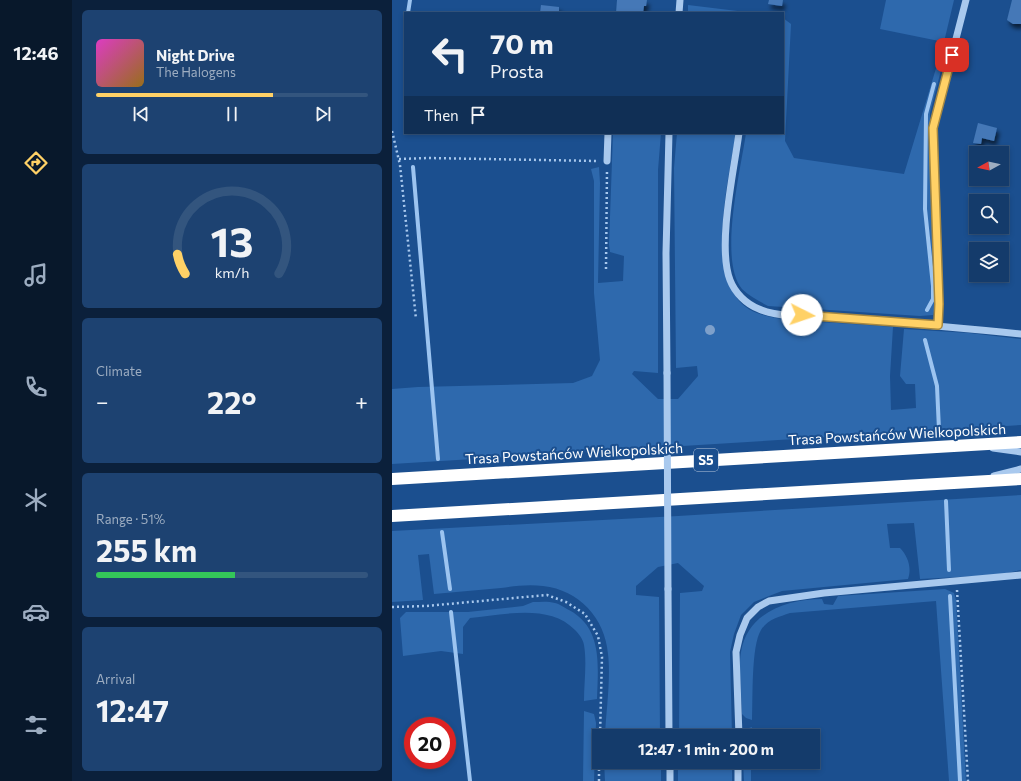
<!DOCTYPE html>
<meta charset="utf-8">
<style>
:root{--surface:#143b6b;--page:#1d4271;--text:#f1f3f6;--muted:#9dadc1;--line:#33557e;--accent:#ffd166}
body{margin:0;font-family:Commissioner,sans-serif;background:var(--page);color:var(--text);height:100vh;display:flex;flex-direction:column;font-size:15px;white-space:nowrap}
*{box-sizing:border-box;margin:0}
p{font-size:13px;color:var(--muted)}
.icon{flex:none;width:22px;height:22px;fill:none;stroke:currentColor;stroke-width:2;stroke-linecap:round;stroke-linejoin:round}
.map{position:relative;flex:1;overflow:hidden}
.details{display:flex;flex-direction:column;gap:10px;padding:10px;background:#0b203b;width:320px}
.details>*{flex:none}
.top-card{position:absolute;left:12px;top:12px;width:380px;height:122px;border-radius:0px;box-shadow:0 2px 6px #0003,0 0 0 1px var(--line);background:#143b6b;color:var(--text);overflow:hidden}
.needle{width:26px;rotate:262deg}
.buttons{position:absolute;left:577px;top:146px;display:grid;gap:8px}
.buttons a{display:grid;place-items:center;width:40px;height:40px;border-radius:0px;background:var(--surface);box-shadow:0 2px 6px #0003,0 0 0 1px var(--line);font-size:20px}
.speed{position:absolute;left:12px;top:717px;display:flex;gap:8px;font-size:20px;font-weight:700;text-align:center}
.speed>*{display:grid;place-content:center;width:52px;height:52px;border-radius:50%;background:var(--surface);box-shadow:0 2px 6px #0003,0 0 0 1px var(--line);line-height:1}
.speed .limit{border:6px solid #d22;background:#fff;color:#111}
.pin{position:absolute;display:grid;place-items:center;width:34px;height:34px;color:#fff;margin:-17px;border-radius:8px;box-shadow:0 2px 6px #0006}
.me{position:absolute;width:44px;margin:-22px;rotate:94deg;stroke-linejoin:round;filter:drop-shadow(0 0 3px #0008)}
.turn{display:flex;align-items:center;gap:14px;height:84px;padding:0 20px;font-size:18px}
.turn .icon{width:52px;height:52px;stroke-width:2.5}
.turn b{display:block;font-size:28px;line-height:34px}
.then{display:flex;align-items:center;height:38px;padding:0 20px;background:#0003;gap:8px;font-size:15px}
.big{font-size:30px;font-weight:700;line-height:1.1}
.details .card{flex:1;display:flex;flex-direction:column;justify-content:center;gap:6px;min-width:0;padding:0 14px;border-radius:6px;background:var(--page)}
.details .dial{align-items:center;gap:0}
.dial svg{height:104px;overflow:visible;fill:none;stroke:var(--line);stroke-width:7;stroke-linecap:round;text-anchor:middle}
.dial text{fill:var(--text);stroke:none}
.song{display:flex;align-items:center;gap:12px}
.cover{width:48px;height:48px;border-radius:6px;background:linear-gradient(135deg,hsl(310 70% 55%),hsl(40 70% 35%))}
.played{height:4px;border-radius:2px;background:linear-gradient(90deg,var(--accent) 65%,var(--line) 65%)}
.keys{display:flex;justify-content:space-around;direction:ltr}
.heat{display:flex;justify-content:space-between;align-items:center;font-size:22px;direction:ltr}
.charge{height:6px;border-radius:3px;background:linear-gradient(90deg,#34c759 51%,var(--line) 0)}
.trip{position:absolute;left:200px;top:729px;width:228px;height:40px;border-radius:0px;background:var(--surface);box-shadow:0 2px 6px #0003,0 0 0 1px var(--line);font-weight:700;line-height:40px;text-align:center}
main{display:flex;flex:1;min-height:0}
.dock{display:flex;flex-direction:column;width:72px;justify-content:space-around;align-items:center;background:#08182b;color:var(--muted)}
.dock .icon{width:28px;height:28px}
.dock .selected{color:var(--accent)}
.dock b{font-size:18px;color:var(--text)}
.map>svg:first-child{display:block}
.green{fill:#2e69ad}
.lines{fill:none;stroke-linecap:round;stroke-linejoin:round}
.stream{stroke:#9cc4f0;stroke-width:4}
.building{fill:#4478b7;filter:url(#shadow)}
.path{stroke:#a9c9ee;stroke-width:2.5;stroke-dasharray:2 3;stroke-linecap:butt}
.minor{stroke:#a9c9ee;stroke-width:7}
.highway{stroke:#fff;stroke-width:12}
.minor-bridge{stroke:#a9c9ee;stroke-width:7}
.tree{fill:#7ea0ca}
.route-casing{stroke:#a68842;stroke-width:10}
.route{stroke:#ffd166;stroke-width:7}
.labels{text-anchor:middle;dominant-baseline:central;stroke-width:4;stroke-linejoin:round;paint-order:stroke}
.shield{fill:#1b4f8f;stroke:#bbcadd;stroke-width:1}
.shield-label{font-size:13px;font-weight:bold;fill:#fff}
.street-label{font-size:14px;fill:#fff;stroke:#1b4f8f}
</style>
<main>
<nav class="dock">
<b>12:46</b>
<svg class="icon selected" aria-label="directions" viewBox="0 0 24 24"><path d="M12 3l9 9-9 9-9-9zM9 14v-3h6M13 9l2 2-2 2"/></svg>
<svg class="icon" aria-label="music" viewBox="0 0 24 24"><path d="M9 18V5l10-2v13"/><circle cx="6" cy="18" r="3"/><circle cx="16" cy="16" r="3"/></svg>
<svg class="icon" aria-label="phone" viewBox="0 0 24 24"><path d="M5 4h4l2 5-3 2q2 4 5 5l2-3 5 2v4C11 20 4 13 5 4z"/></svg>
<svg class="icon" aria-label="climate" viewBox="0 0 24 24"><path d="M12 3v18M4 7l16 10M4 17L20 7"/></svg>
<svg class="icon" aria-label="car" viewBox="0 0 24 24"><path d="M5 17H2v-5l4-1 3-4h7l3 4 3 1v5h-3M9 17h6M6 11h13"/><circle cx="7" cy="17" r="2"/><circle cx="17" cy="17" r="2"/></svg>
<svg class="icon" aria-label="filters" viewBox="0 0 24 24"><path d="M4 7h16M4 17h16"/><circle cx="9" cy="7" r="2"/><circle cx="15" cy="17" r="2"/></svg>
</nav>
<section class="details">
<div class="card">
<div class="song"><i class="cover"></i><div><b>Night Drive</b><p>The Halogens</p></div></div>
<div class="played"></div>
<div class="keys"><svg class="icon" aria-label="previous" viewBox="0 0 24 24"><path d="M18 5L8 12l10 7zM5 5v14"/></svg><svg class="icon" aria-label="pause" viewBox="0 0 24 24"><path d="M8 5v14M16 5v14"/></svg><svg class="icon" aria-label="next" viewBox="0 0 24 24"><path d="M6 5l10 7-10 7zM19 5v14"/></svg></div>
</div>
<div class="card dial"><svg viewBox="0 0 100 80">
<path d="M14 69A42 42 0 1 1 86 69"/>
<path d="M14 69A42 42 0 0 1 8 54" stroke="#ffd166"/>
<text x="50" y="56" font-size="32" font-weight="700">13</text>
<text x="50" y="72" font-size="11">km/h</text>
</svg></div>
<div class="card"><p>Climate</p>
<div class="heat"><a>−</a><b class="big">22°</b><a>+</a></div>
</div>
<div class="card"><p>Range · 51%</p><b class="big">255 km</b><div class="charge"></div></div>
<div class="card"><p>Arrival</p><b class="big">12:47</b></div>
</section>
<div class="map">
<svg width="629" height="781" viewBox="0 0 629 781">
<defs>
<filter id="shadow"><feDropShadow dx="2.5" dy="4.5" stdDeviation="2" flood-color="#0009"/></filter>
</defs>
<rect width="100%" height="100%" fill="#1b4f8f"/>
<path class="green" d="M494,0H562L552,42L556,43L538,113V171L543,307L541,315L528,316L376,306C367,301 357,296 350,289C326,260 349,169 354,133H391V18L399,24L393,141L402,158L512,174L552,42L488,29Z
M296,5L362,13H296Z
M221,133H269L266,170V373L242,371L240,374L266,399H286L306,376L305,366L284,368L282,168L285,133H344C337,178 308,292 365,313C384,320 406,320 426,322C451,323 476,325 501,327L498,376L499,410L524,408L523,384H514L508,376L512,329L577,333L629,339V425L0,464V389L26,387L181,383L200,376L208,360L202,293V181L199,169L207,167L208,183L206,283L231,281L232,256L218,252L217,245Z
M629,495V570L605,575L528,579L522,523L495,524L498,548H508C516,556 520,568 516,579L390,591L362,602L349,615L342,634L338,652L340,736H287L288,593L310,591L312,586L286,563L266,567L244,586V595L267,597L268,736H213C214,712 219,678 216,654C213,618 187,590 151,586C137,584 122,586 109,588C87,590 64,592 42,594L37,554L26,555L31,600L0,602V531L286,516Z
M553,589L562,593L564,600L574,781H557L544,601L398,613C387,617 376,619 369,630C359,646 361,699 360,720L354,718L350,714C350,696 346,669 349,652C355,613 395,599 430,599L432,604L441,605L446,596Z
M141,602C148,602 156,601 163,603C168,604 173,608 177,610C211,628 206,666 205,699L192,701C192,683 195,663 192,645C191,639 187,634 183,630C157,603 111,615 78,618L71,627V654L49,651L11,656L8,618L14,612H76L131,606Z
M192,711L202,714L204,723L202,781H191Z
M360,727L359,736H351V730Z
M212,762H269V781H213Z
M286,762H340V781H286Z
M351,762H359V781H352Z"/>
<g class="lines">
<path class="stream" d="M16,13L18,0
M21,167L46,459
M535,310L541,299V286L533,209L534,114L542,84
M533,340L545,386L547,430
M554,501L557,570
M50,532L58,589
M558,596L568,781
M59,612L78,781"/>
</g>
<path class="building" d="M225,0H255L254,6H252L251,13H224Z
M377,0H391L390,6L376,4Z
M620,0H629V24H621L615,20Z
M149,5L167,7V13H148Z
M586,123L605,128L602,141L590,138L589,144L581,143Z"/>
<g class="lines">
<path class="path" d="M0,131L8,165L24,319
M7,159L36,158L206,161
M214,269L215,169
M565,590L576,781
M0,607L34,606L155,595L174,602L193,614L206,636L210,657L208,736
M207,781V762"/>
<path class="minor" d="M287,13L288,0
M347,133C342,170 325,246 338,280C343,293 354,304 367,309C387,318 428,317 451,318C511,323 570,328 629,334
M215,161L216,133
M546,325L547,304L541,128L574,0
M275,373L274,253L277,133
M601,448L629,452
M602,476L629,469
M276,589L277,736
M347,736L344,652L348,635L355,618L366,607L377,601L432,593L629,575
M278,762V781
M346,781V762"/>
<path class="highway" d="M0,479L629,442
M0,516L629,479"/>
<path class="minor-bridge" d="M275,373L276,589"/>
</g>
<circle class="tree" cx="318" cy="330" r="5"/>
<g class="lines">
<defs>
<path id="route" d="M410,315L546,325L547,304L541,128L560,55"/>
</defs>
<use href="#route" class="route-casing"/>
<use href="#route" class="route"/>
</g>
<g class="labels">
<rect class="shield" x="302" y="449" width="24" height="22" rx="3"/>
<g class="shield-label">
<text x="314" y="460">S5</text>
</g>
<g class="street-label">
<text transform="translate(505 434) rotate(-3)">Trasa Powstańców Wielkopolskich</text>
<text transform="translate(182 453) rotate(-3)">Trasa Powstańców Wielkopolskich</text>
</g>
</g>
</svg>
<div class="buttons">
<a><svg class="needle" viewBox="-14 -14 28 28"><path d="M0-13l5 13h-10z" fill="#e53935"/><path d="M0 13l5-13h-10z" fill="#9dadc1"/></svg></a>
<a><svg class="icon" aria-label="search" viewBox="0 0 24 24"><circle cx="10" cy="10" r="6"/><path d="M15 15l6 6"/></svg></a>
<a><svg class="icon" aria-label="layers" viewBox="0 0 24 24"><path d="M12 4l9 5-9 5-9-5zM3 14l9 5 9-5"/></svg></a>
</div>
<div class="speed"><div class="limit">20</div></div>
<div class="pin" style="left:560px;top:55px;background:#d93025"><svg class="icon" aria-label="arrive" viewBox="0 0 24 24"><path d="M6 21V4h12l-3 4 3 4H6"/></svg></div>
<svg class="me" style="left:410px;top:315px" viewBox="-20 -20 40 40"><circle r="19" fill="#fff"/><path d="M0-13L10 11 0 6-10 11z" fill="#ffd166"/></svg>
<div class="trip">12:47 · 1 min · 200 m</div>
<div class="top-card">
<div class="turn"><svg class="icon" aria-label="left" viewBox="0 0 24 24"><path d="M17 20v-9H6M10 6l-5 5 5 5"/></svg><div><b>70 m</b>Prosta</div></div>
<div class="then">Then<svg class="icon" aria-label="arrive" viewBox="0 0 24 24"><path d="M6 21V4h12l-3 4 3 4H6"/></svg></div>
</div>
</div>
</main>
